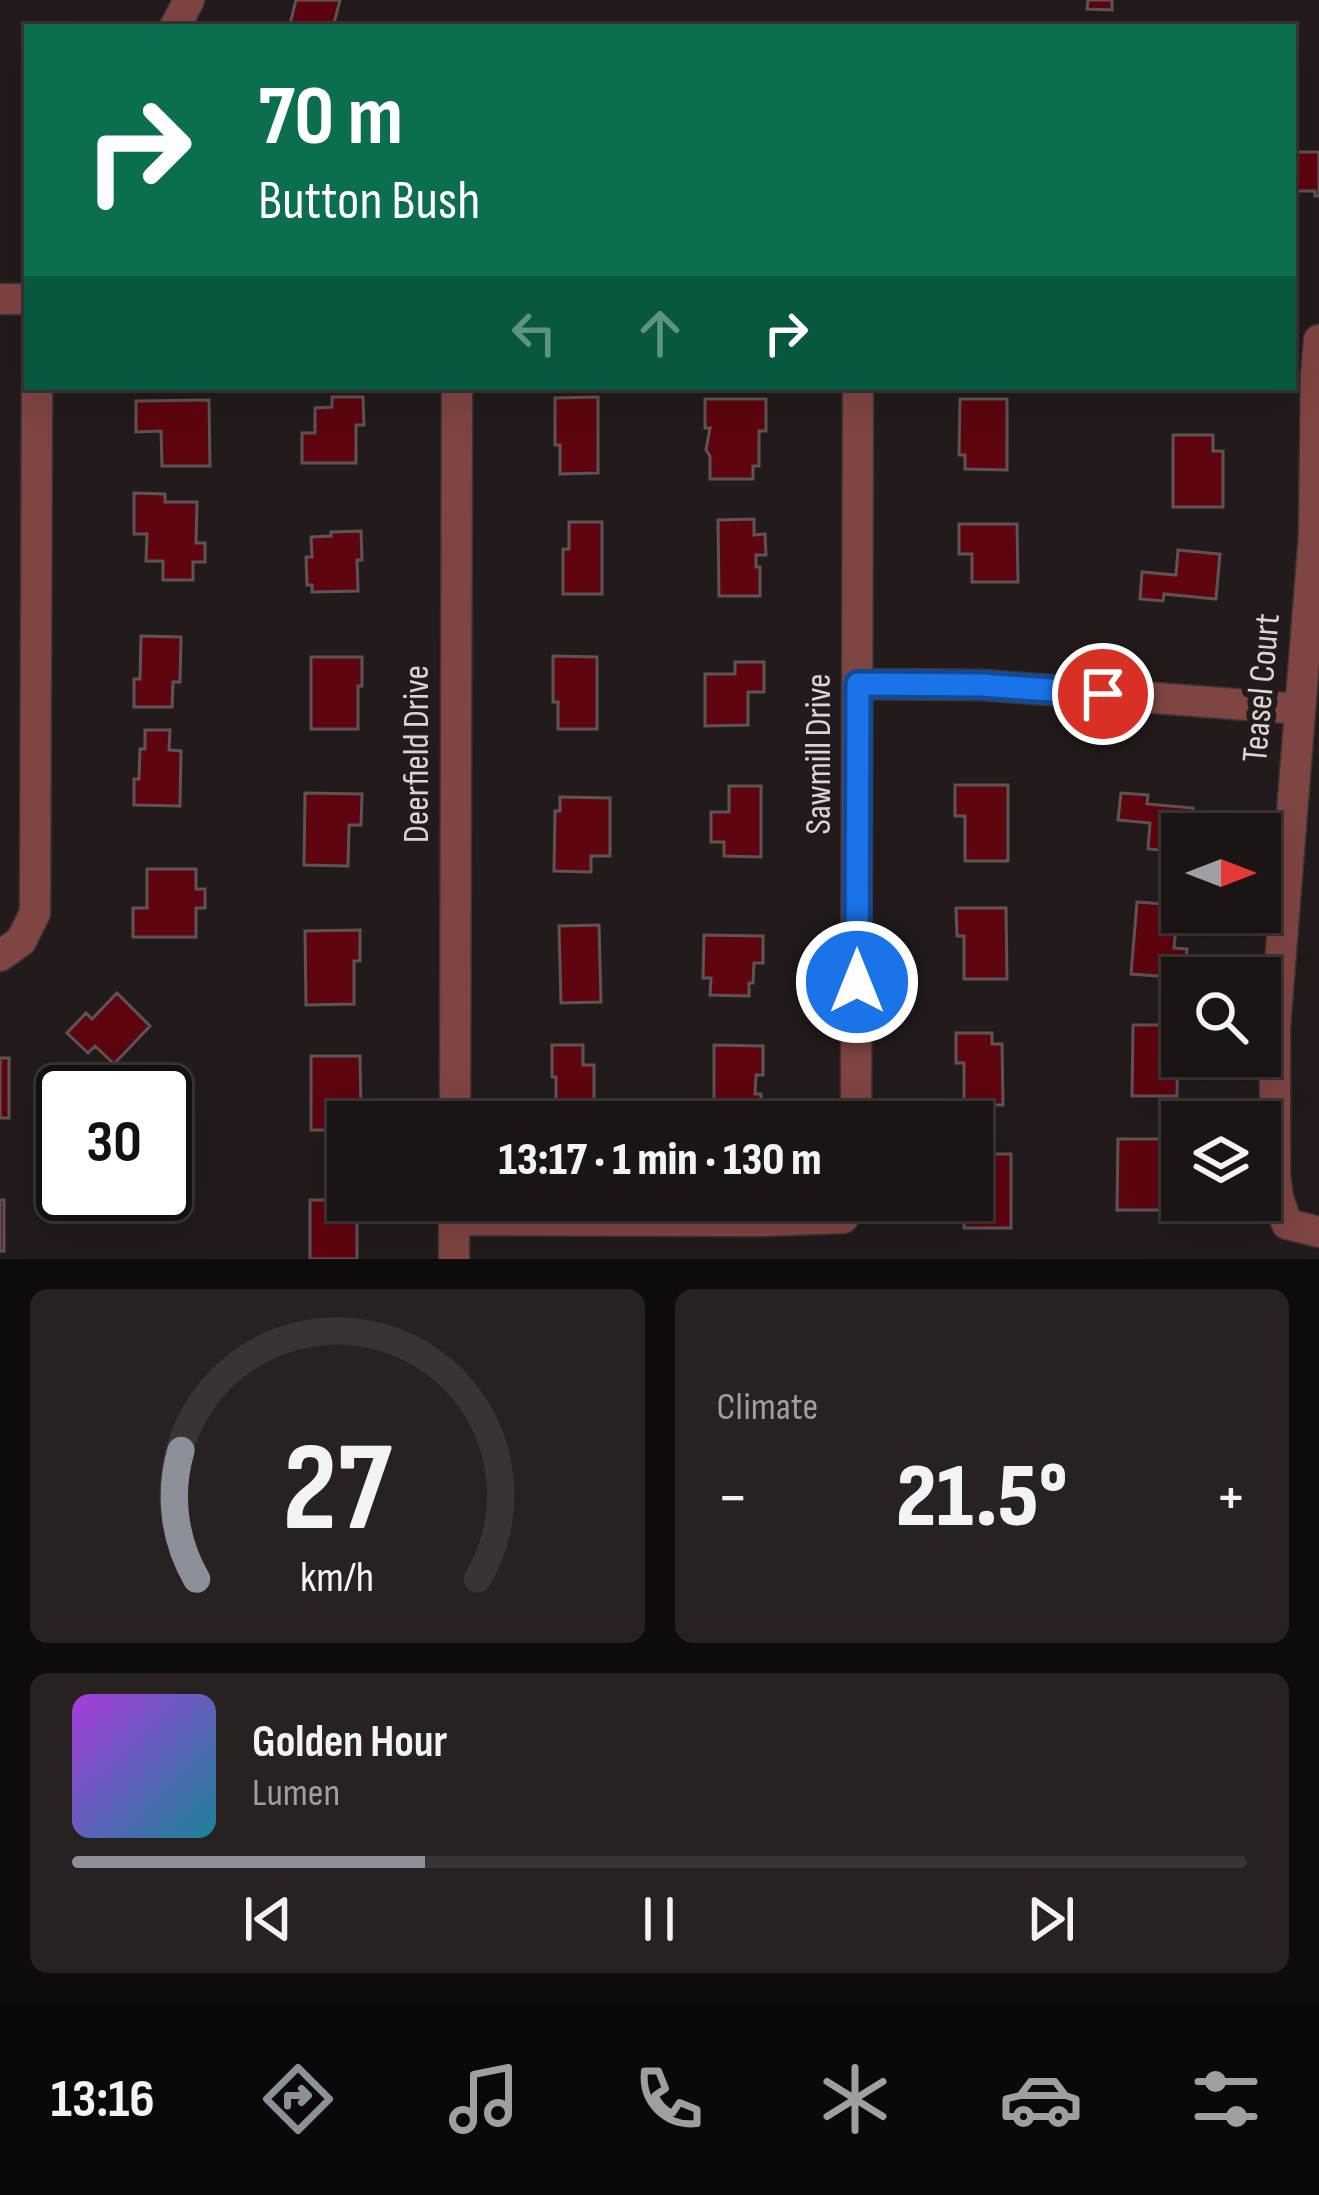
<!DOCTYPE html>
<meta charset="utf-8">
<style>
:root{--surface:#1a1414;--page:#272122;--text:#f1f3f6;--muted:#9f9ea0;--line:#383334;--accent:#8c9099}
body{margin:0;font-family:"Sofia Sans Condensed",sans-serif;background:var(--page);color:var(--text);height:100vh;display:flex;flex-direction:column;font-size:45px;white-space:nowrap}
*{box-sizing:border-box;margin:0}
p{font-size:39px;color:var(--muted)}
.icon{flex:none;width:66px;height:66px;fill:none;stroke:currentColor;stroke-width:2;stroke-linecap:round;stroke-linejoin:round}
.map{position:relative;height:1259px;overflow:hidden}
.details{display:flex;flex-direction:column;gap:30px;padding:30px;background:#0e0b0b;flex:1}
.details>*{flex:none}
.top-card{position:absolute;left:24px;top:24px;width:1272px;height:366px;border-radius:0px;box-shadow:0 12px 48px #0002,0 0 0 3px var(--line);background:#0b6e4f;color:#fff;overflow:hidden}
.needle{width:78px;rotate:90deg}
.controls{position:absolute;left:1161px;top:813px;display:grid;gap:24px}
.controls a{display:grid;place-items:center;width:120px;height:120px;border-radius:0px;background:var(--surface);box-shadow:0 12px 48px #0002,0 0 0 3px var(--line);font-size:60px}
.speed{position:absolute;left:36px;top:1065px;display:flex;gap:24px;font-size:60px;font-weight:700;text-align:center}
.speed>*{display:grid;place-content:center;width:156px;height:156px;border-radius:50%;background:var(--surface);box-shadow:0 12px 48px #0002,0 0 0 3px var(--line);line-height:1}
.speed .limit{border:6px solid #111;border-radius:18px;background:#fff;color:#111}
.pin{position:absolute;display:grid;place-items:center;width:102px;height:102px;color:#fff;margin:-51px;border:6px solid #fff;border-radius:50%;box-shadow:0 3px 12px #0007}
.me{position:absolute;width:132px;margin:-66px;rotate:0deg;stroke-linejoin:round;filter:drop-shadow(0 0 9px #0008)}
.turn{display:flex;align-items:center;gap:42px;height:252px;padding:0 36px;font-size:54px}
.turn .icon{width:156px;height:156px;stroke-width:2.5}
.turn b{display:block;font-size:84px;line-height:102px}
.lanes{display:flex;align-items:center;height:114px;padding:0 36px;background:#0003;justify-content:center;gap:60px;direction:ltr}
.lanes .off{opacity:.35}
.big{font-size:90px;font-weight:800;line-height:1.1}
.details .widget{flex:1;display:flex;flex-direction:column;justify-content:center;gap:18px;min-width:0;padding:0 42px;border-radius:18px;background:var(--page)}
.details .dial{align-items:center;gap:0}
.dial svg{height:312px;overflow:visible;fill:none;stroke:var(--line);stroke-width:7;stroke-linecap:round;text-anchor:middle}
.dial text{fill:var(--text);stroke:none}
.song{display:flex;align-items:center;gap:36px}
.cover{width:144px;height:144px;border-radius:18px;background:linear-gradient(135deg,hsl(280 70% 55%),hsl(190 70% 35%))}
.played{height:12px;border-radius:6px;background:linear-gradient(90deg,var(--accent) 30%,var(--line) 30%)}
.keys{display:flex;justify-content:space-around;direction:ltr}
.heat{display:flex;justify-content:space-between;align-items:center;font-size:66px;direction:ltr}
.details .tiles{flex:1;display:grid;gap:30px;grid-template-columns:1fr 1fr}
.widget:last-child{grid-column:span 2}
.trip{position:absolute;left:327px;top:1101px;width:666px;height:120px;border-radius:0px;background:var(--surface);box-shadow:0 12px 48px #0002,0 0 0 3px var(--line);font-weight:800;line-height:120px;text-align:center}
.dock{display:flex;height:192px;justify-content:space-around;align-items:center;background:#0a0808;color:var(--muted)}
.dock .icon{width:84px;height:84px}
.dock .on{color:var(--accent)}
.dock b{font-size:54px;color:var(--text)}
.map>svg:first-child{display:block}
.building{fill:#5e050f;stroke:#5e5454;stroke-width:3}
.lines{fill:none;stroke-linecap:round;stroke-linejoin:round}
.minor-casing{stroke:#3d3535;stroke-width:33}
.minor{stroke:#7f4542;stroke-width:30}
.route-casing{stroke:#114b97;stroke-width:30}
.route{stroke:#1a73e8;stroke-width:21}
.labels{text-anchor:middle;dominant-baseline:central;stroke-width:12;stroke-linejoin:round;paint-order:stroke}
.street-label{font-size:36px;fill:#dad5d4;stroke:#231b1b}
</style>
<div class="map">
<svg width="1319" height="1259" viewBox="0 0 1319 1259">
<rect width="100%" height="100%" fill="#231b1b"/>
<path class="building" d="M296,0H340L333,27H300L290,24Z
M1088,0H1112V10L1087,9Z
M1293,152H1319V196H1315V191H1293Z
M332,397H363L364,425H356V463H302V433H315V408L332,407Z
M598,397V473L560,474V445H555V398Z
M705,399H766V431H759V466H753V479H710V456L706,450L710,428H705Z
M960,399H1007V470L965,469V455H959Z
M209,400L210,466H162L161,431L136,432V401Z
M1173,435H1213V451H1223V507H1173Z
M134,493L165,494V502H197L196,543H205V562H193V580H163V561H146L147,534H134Z
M754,519V535L765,534L766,555H756V567H760V596H719L718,520Z
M569,522H602V594H563V549H569Z
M959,524H1017L1018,582H972V554H959Z
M361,531L362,560H357L358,591L312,592V585H307L306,557H312L311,537L331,536V532Z
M1178,550L1220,554L1216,599L1164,594L1163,601L1140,599L1142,572L1176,575Z
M141,636L181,637L180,682H173L172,707H134V679H140Z
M553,656L597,657V729H558V702H553Z
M311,657H362V686H358V729H311Z
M735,662H764V692H748V725L705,726V674H735Z
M145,730H170L169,750L181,751L180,806L134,805V779H139L140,749H145Z
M955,785H1008V861H965V816H955Z
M729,786H761V857L724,856V842H711V812H729Z
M305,793L362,794L361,825H349L348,866L304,865Z
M1121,793L1148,795L1147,804L1193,808L1191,834H1182V852L1148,849L1150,823L1118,820Z
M560,797L610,798V856H591V872L554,871L555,811H560Z
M147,869H196V889H205V908H196V937H133V908H147Z
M1137,902L1178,905L1174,948L1187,949L1185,978L1131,974Z
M956,908H1006L1007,979H964V936H957Z
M599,925L601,1002L561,1003L559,926Z
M360,930V961H354V1004L306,1005L305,931Z
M704,935L763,936V963H754L753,983H749V996L710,995L711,978H703Z
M117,993L150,1026L114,1064L95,1046L88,1053L67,1033L86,1013L92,1019Z
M1133,1025H1178L1177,1096H1132Z
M956,1033H992V1044H1002L1003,1105H964V1063H956Z
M552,1045H583V1065H594V1103H615V1122H556V1077H552Z
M714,1045L763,1046V1075H756L755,1094H761V1122H714Z
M311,1056H360L361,1110H354V1122L338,1123V1130H311Z
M0,1058H9V1118H0Z
M1118,1139H1161L1160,1183H1167V1210H1117Z
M972,1148H980V1154H1011V1228H964L965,1200H972Z
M0,1200H4V1251H0Z
M310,1200H357V1259H310Z"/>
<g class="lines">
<defs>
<path id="minor" d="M175,27L189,0
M0,299H27
M1319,340L1316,376L1314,535L1275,1027V1175L1278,1198L1287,1224L1319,1232
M858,684L982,685L1300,709
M0,956L21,941L35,913L37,387
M455,1122L457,387
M856,1122L858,387
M454,1220L759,1221L843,1218L846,1200
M454,1259V1200"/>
</defs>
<use href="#minor" class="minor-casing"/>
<use href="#minor" class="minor"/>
</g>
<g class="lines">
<defs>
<path id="route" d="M857,982L858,684L982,685L1103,694"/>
</defs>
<use href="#route" class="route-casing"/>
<use href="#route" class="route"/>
</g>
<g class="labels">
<g class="street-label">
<text transform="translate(1262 688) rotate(-85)">Teasel Court</text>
<text transform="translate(417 754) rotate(-90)">Deerfield Drive</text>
<text transform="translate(819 754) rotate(-90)">Sawmill Drive</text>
</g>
</g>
</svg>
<div class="controls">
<a><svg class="needle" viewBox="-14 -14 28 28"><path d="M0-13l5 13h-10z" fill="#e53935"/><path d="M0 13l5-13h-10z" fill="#9f9ea0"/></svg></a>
<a><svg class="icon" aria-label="search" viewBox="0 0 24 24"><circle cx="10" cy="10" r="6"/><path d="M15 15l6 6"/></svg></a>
<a><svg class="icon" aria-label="layers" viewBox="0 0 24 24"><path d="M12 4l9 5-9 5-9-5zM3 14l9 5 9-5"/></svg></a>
</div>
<div class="speed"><div class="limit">30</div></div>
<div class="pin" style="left:1103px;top:694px;background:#d93025"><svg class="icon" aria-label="arrive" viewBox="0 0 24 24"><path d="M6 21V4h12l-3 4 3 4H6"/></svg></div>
<svg class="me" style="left:857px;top:982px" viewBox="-20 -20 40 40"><circle r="17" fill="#1a73e8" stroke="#fff" stroke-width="3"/><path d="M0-11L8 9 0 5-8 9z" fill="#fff"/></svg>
<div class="trip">13:17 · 1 min · 130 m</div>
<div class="top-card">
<div class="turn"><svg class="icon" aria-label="right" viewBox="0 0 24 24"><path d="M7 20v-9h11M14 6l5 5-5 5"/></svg><div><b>70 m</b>Button Bush</div></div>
<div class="lanes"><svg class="icon off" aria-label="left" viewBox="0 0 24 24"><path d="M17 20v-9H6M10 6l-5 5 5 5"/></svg><svg class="icon off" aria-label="ahead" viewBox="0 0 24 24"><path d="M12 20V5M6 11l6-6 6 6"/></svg><svg class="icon" aria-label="right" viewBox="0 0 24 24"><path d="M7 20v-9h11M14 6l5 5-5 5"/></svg></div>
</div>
</div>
<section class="details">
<div class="tiles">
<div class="widget dial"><svg viewBox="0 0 100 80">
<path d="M14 69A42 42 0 1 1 86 69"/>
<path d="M14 69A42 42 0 0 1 10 36" stroke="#8c9099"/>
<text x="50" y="56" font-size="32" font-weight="700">27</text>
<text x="50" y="72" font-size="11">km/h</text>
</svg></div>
<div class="widget"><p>Climate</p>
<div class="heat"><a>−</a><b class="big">21.5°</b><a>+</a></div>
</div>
<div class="widget">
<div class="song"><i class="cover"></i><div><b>Golden Hour</b><p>Lumen</p></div></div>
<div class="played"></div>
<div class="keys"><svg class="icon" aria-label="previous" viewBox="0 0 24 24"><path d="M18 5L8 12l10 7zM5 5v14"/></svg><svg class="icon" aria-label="pause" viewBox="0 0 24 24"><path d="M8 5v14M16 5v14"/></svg><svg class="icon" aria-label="next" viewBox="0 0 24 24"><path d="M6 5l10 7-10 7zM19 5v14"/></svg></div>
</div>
</div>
</section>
<nav class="dock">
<b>13:16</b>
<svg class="icon on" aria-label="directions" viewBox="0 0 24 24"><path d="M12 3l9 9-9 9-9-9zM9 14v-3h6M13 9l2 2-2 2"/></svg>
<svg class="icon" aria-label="music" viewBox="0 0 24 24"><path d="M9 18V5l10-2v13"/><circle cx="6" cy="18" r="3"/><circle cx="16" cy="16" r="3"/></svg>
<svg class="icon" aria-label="phone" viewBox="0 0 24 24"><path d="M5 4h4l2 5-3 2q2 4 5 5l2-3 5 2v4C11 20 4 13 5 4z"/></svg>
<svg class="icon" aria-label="climate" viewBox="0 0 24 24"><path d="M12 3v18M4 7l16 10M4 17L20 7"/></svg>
<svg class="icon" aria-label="car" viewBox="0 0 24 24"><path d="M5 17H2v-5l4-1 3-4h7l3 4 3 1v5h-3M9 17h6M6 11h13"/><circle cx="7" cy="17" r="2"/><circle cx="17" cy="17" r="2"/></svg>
<svg class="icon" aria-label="filters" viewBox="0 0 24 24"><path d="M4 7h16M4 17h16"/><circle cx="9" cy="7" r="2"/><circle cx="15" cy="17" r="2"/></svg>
</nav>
